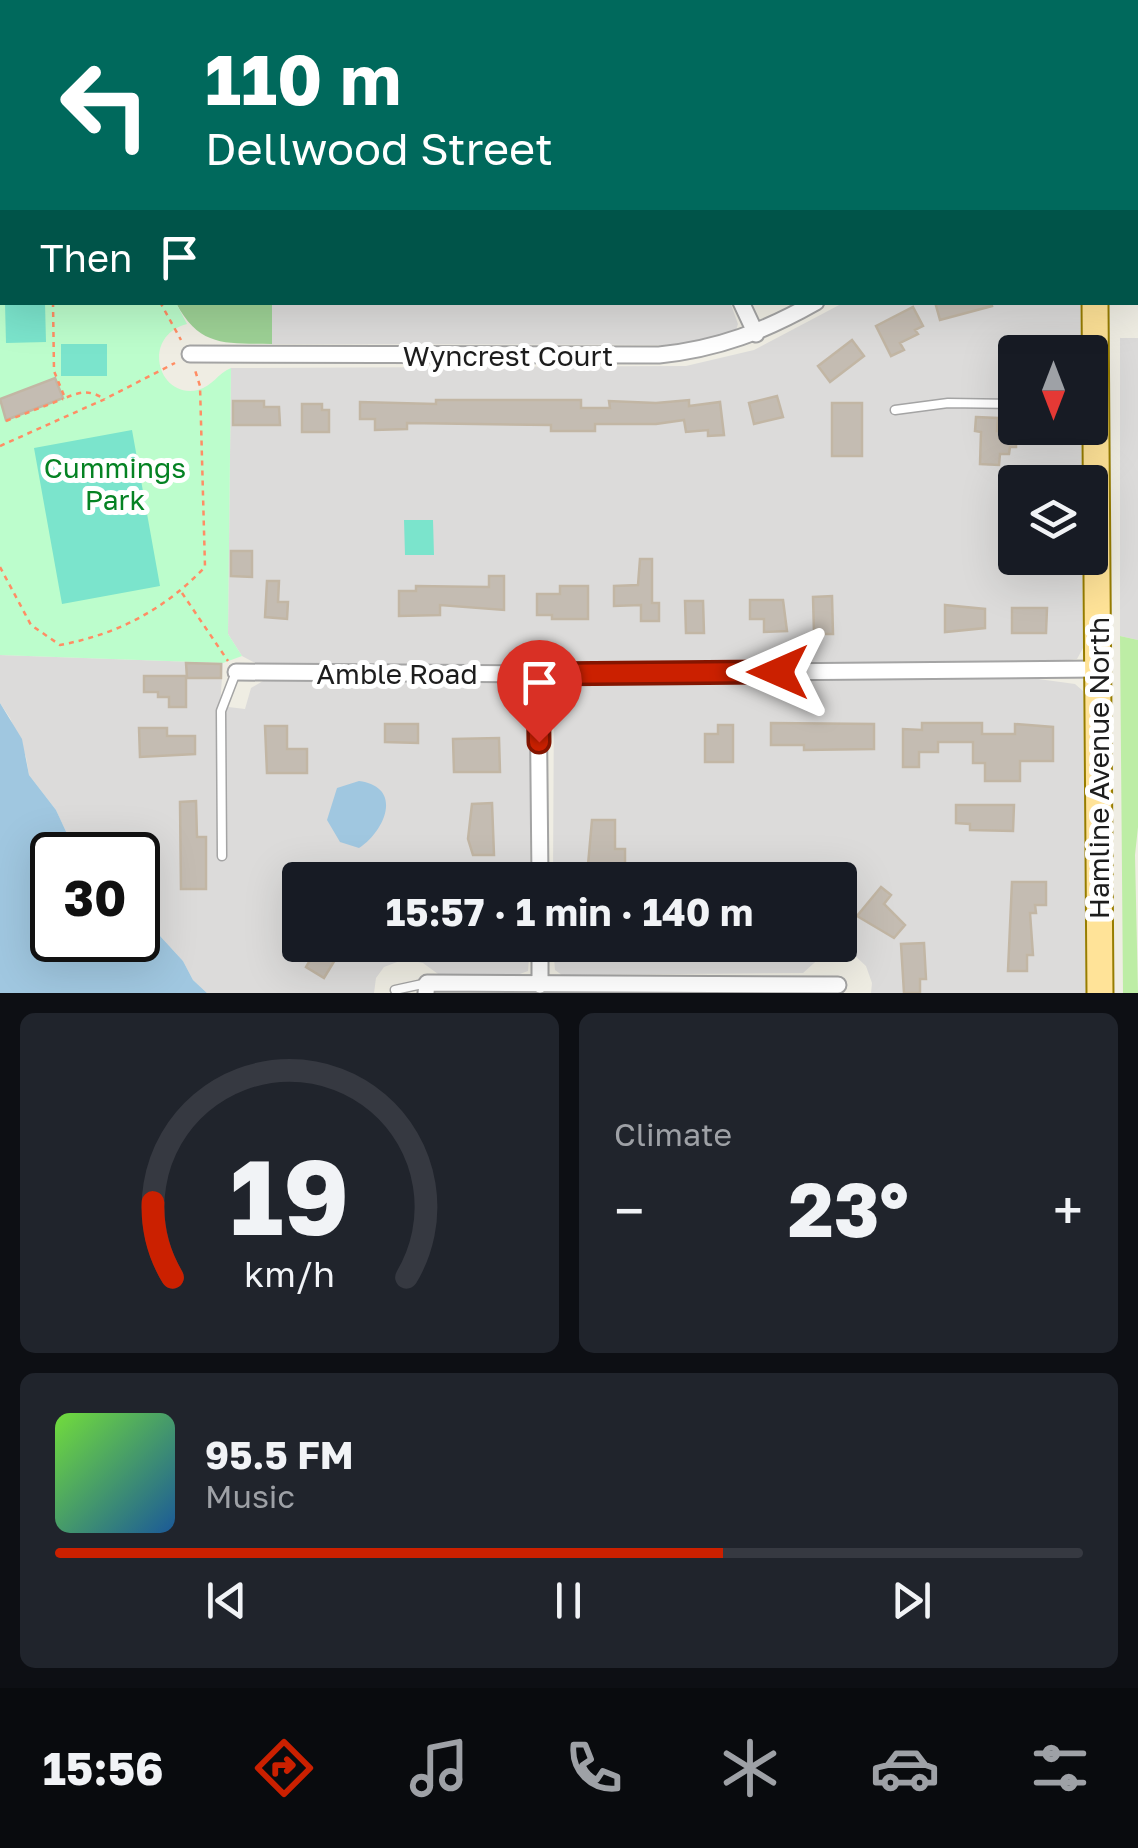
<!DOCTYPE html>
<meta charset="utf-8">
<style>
:root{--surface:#171b24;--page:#20242c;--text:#f1f3f6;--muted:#9ea1a6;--line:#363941;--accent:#cb2000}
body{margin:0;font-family:"Golos Text",sans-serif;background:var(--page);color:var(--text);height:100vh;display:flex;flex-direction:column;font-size:38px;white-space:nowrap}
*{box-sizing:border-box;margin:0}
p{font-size:32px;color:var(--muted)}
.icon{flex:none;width:55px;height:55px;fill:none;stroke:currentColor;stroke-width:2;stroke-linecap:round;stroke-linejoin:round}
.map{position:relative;height:993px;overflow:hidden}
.sheet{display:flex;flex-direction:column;gap:20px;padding:20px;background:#0d0f14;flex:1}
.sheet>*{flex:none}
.banner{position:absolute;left:0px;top:0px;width:1140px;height:305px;box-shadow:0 10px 40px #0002;background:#00695c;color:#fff;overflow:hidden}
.needle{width:65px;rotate:180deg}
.tools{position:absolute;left:998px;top:335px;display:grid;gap:20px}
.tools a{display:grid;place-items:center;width:110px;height:110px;border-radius:10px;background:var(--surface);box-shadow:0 10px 40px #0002;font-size:50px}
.speed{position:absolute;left:30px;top:832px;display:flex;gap:20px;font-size:50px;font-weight:700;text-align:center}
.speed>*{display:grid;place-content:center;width:130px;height:130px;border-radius:50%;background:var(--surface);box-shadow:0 10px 40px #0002;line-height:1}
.speed .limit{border:5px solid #111;border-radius:15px;background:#fff;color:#111}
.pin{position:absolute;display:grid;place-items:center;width:85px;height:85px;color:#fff;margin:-102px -42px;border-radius:50% 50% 50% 0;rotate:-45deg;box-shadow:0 0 10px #0007}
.pin .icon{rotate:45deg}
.me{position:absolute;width:110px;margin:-55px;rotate:270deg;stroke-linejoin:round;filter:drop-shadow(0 0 8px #0008)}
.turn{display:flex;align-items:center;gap:35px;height:210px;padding:0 40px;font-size:45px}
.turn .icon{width:130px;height:130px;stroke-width:2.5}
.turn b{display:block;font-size:70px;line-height:85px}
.then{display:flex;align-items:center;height:95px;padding:0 40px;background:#0003;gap:20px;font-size:38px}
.big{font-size:75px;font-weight:700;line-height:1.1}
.sheet .widget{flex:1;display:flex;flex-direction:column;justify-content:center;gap:15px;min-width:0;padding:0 35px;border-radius:15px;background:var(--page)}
.sheet .dial{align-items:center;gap:0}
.dial svg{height:260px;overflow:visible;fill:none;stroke:var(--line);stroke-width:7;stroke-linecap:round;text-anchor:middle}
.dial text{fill:var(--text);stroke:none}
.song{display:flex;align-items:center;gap:30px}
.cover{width:120px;height:120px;border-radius:15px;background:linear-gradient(135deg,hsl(100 70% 55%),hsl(210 70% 35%))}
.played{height:10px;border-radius:5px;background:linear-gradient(90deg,var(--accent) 65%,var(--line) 65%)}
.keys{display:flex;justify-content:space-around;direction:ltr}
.heat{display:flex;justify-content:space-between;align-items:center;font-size:55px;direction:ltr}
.sheet .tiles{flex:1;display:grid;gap:20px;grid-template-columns:1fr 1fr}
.widget:last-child{grid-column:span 2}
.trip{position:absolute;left:282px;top:862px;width:575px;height:100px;border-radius:10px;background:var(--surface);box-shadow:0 10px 40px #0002;font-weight:700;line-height:100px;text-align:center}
.dock{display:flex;height:160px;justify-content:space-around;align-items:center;background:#090b0e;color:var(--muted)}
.dock .icon{width:70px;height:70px}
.dock .current{color:var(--accent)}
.dock b{font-size:45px;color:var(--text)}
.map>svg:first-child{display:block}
.residential{fill:#dcdbda}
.grass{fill:#bdeda5}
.forest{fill:#9dd195}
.park{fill:#bcfdcc}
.pitch{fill:#7be4cc}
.water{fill:#a0c7e0}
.building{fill:#c4bcb2;stroke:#c2b6a4;stroke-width:2.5}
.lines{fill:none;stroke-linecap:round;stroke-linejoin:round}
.service-casing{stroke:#a4a4a4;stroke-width:11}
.minor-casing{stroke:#a4a4a4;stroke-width:19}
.primary-casing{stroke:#977d00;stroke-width:29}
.path{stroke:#ff8d64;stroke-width:2.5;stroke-dasharray:5 5;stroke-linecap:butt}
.service{stroke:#fff;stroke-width:8}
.minor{stroke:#fff;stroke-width:15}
.primary{stroke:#ffe398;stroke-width:25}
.route-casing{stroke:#841500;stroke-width:25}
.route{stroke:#cb2000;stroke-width:18}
.labels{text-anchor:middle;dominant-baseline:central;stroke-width:10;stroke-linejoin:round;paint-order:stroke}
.street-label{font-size:28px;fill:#1d1d1d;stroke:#fff}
.park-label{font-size:28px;fill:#058223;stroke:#fff}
</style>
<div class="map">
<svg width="1138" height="993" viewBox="0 0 1138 993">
<rect width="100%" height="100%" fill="#efede3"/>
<path class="residential" d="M272,302H730L738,324L735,333L697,342L662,345L272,344Z
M843,303H1080L1081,352H1015V428H1081L1082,482H1015V558H1082L1083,648L1077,659L1044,663L259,665L242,656L228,634L231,368L686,366L754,350Z
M1120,338H1138V640L1120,636Z
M0,655L223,663L220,706L245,709L251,688L263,681H527L531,688L530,880H300V945H530L528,971L517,975L438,974L423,963L405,959L384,967L376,978L374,993H207L193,980L183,961L138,912V855H81L69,838L56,810L29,775L26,757L10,718L0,703Z
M1031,678L1075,684L1083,691L1086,993H871L872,983L866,966L853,954L838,951L824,954L803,973L562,975L555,970L553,945H840V880H553L554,693L565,681Z"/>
<path class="grass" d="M1120,636L1138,640V827L1135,855L1138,993H1123Z"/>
<path class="forest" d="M176,303H272V344C226,343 200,348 176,303Z"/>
<path class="park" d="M0,220L2,302L176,303L187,324C141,336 157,399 198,390C213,386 218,373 231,368L228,634L242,656L223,663L0,655Z"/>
<path class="pitch" d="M5,303H45L46,342L6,343Z
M61,344H107V376H61Z
M132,430L160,586L62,604L34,448Z
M404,520H433L434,555H405Z"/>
<path class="water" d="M0,703L22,739L29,775L56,810L69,838L81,855H52V940H138V912L183,961L193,980L207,993H0Z
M359,781C404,787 385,831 359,848L340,842L327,820L337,788Z"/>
<path class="building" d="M935,302H991L992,306L940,320Z
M913,307L923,326L915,330L918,334L900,343L904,350L891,356L876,326Z
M852,340L864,356L830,382L818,366Z
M55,378L63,398L6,420L0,399Z
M777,396L783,417L754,424L749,403Z
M436,400H581V408H610L609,401L656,403L689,400V406L720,402L724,435L708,436V430L686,432L684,420L656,424H595V431H551V425L407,423V429L375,430V419H360V402L436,404Z
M233,401H264V407H279L280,425H233Z
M832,403H862V456H832Z
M302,404H322V410H329V432H302Z
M976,417L998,418L997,431L1016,432V447H1010L1009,454H1000L999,465L980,464L981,432L975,431Z
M231,551H252V577L231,576Z
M640,559H652V603H659V621H641V605L614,606V586L638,585Z
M489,576H504V610L440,605V615L399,616V591H416V586L489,587Z
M267,581H279L278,602H288L287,619L265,617Z
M560,586H588V619H552V615H537V594H560Z
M832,596L833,634H814L813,597Z
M750,600H783L787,631L764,632V619H750Z
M685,601H703L704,633H686Z
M945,605L985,609V628L945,632Z
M1012,608H1047L1046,633H1012Z
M186,663L221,664V678H187Z
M144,676H186V707H169V697H158V692H144Z
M771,723L874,724V749L804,750V745H771Z
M922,723H982V734H1015V724L1053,727V761H1020V781H985V763H973V742H938V752H919V767H903V729L922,730Z
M385,724H418V743L385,742Z
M718,725H733V762H705V734H718Z
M265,726H287V749H307V773H267Z
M139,728H167V736H195V754L140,757Z
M499,738L500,772H454L453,739Z
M196,801L197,837H206V889H181L180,802Z
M492,803L494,855H473L468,839L472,804Z
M956,805H1014L1013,831L970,830V824L956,823Z
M592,820H615V849H625V865H588Z
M1012,882H1046V905H1035L1036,913H1030L1033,955H1027V971H1008Z
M881,887L891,895L884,904L905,925L894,938L857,916Z
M924,943L926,979H920V993H904L901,944Z
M319,945H344L324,978L306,967Z"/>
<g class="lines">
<defs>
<path id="service" d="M67,2V0
M0,213H2
M895,410L948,403L1015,404
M222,856L221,711L236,672
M395,990L427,983"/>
<path id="minor" d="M882,0L885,2
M522,2L524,0
M741,302L756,334
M190,354L659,355C718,349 765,331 816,302
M236,672L538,674L1098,669
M538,674L540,880
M540,945V985
M426,993L427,983L838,985"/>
<path id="primary" d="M1092,0V2
M1095,302L1100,993"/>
</defs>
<use href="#service" class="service-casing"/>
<use href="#minor" class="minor-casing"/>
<use href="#primary" class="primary-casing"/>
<path class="path" d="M206,0V2
M0,257L2,258
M53,302L54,371L65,398C82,391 89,390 105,399
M160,302L181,340
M6,421L63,399
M0,446L105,399L175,363
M0,567L31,625L60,645C118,634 164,610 205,567L200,386L195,370
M182,593L228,661"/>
<use href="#service" class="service"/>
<use href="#minor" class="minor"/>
<use href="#primary" class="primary"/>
</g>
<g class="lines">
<defs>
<path id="route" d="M539,742L538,674L778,672"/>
</defs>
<use href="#route" class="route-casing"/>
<use href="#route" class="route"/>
</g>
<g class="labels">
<g class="street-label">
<text x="508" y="355">Wyncrest Court</text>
<text x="397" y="673">Amble Road</text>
<text transform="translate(1098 768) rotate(-90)">Hamline Avenue North</text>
</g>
<g class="park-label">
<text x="115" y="467">Cummings<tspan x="115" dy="32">Park</tspan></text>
</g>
</g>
</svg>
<div class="tools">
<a><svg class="needle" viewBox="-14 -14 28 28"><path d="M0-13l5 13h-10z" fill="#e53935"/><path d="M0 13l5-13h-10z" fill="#9ea1a6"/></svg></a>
<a><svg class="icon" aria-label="layers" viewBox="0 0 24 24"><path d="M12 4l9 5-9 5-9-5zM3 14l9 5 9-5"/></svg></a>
</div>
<div class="speed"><div class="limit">30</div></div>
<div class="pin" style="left:539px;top:742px;background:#d93025"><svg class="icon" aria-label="arrive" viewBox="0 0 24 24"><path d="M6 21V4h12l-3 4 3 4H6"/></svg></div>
<svg class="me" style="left:778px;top:672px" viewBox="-20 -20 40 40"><path d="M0-17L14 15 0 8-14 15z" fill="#cb2000" stroke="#fff" stroke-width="4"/></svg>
<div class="trip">15:57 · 1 min · 140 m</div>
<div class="banner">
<div class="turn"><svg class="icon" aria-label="left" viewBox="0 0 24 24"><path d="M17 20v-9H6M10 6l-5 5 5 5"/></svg><div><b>110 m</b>Dellwood Street</div></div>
<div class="then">Then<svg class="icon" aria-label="arrive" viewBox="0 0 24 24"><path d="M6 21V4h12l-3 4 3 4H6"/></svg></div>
</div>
</div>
<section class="sheet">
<div class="tiles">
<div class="widget dial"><svg viewBox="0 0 100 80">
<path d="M14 69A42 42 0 1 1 86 69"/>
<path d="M14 69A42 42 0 0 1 8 46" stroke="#cb2000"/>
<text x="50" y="56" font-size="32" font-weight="700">19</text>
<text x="50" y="72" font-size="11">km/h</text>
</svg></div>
<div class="widget"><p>Climate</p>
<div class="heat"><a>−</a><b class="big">23°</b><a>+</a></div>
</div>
<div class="widget">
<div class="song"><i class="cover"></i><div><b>95.5 FM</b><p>Music</p></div></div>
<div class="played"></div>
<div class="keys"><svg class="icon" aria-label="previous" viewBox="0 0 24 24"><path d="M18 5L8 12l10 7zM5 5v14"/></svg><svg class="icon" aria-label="pause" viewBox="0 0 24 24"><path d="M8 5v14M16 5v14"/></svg><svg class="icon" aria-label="next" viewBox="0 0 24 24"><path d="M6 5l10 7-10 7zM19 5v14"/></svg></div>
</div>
</div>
</section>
<nav class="dock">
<b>15:56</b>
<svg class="icon current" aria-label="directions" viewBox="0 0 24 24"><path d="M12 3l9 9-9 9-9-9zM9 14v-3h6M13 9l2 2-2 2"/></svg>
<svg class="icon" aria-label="music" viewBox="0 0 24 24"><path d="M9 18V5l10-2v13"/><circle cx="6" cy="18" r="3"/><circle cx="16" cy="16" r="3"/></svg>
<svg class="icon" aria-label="phone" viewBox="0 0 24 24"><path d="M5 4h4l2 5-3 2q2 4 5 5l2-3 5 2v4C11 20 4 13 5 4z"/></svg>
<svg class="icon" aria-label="climate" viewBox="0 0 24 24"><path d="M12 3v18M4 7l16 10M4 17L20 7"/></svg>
<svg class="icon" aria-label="car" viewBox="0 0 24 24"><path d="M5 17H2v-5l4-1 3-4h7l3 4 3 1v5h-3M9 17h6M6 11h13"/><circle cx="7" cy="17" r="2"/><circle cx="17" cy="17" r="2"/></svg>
<svg class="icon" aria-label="filters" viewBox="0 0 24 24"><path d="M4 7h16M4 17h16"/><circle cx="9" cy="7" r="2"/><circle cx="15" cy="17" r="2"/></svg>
</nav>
